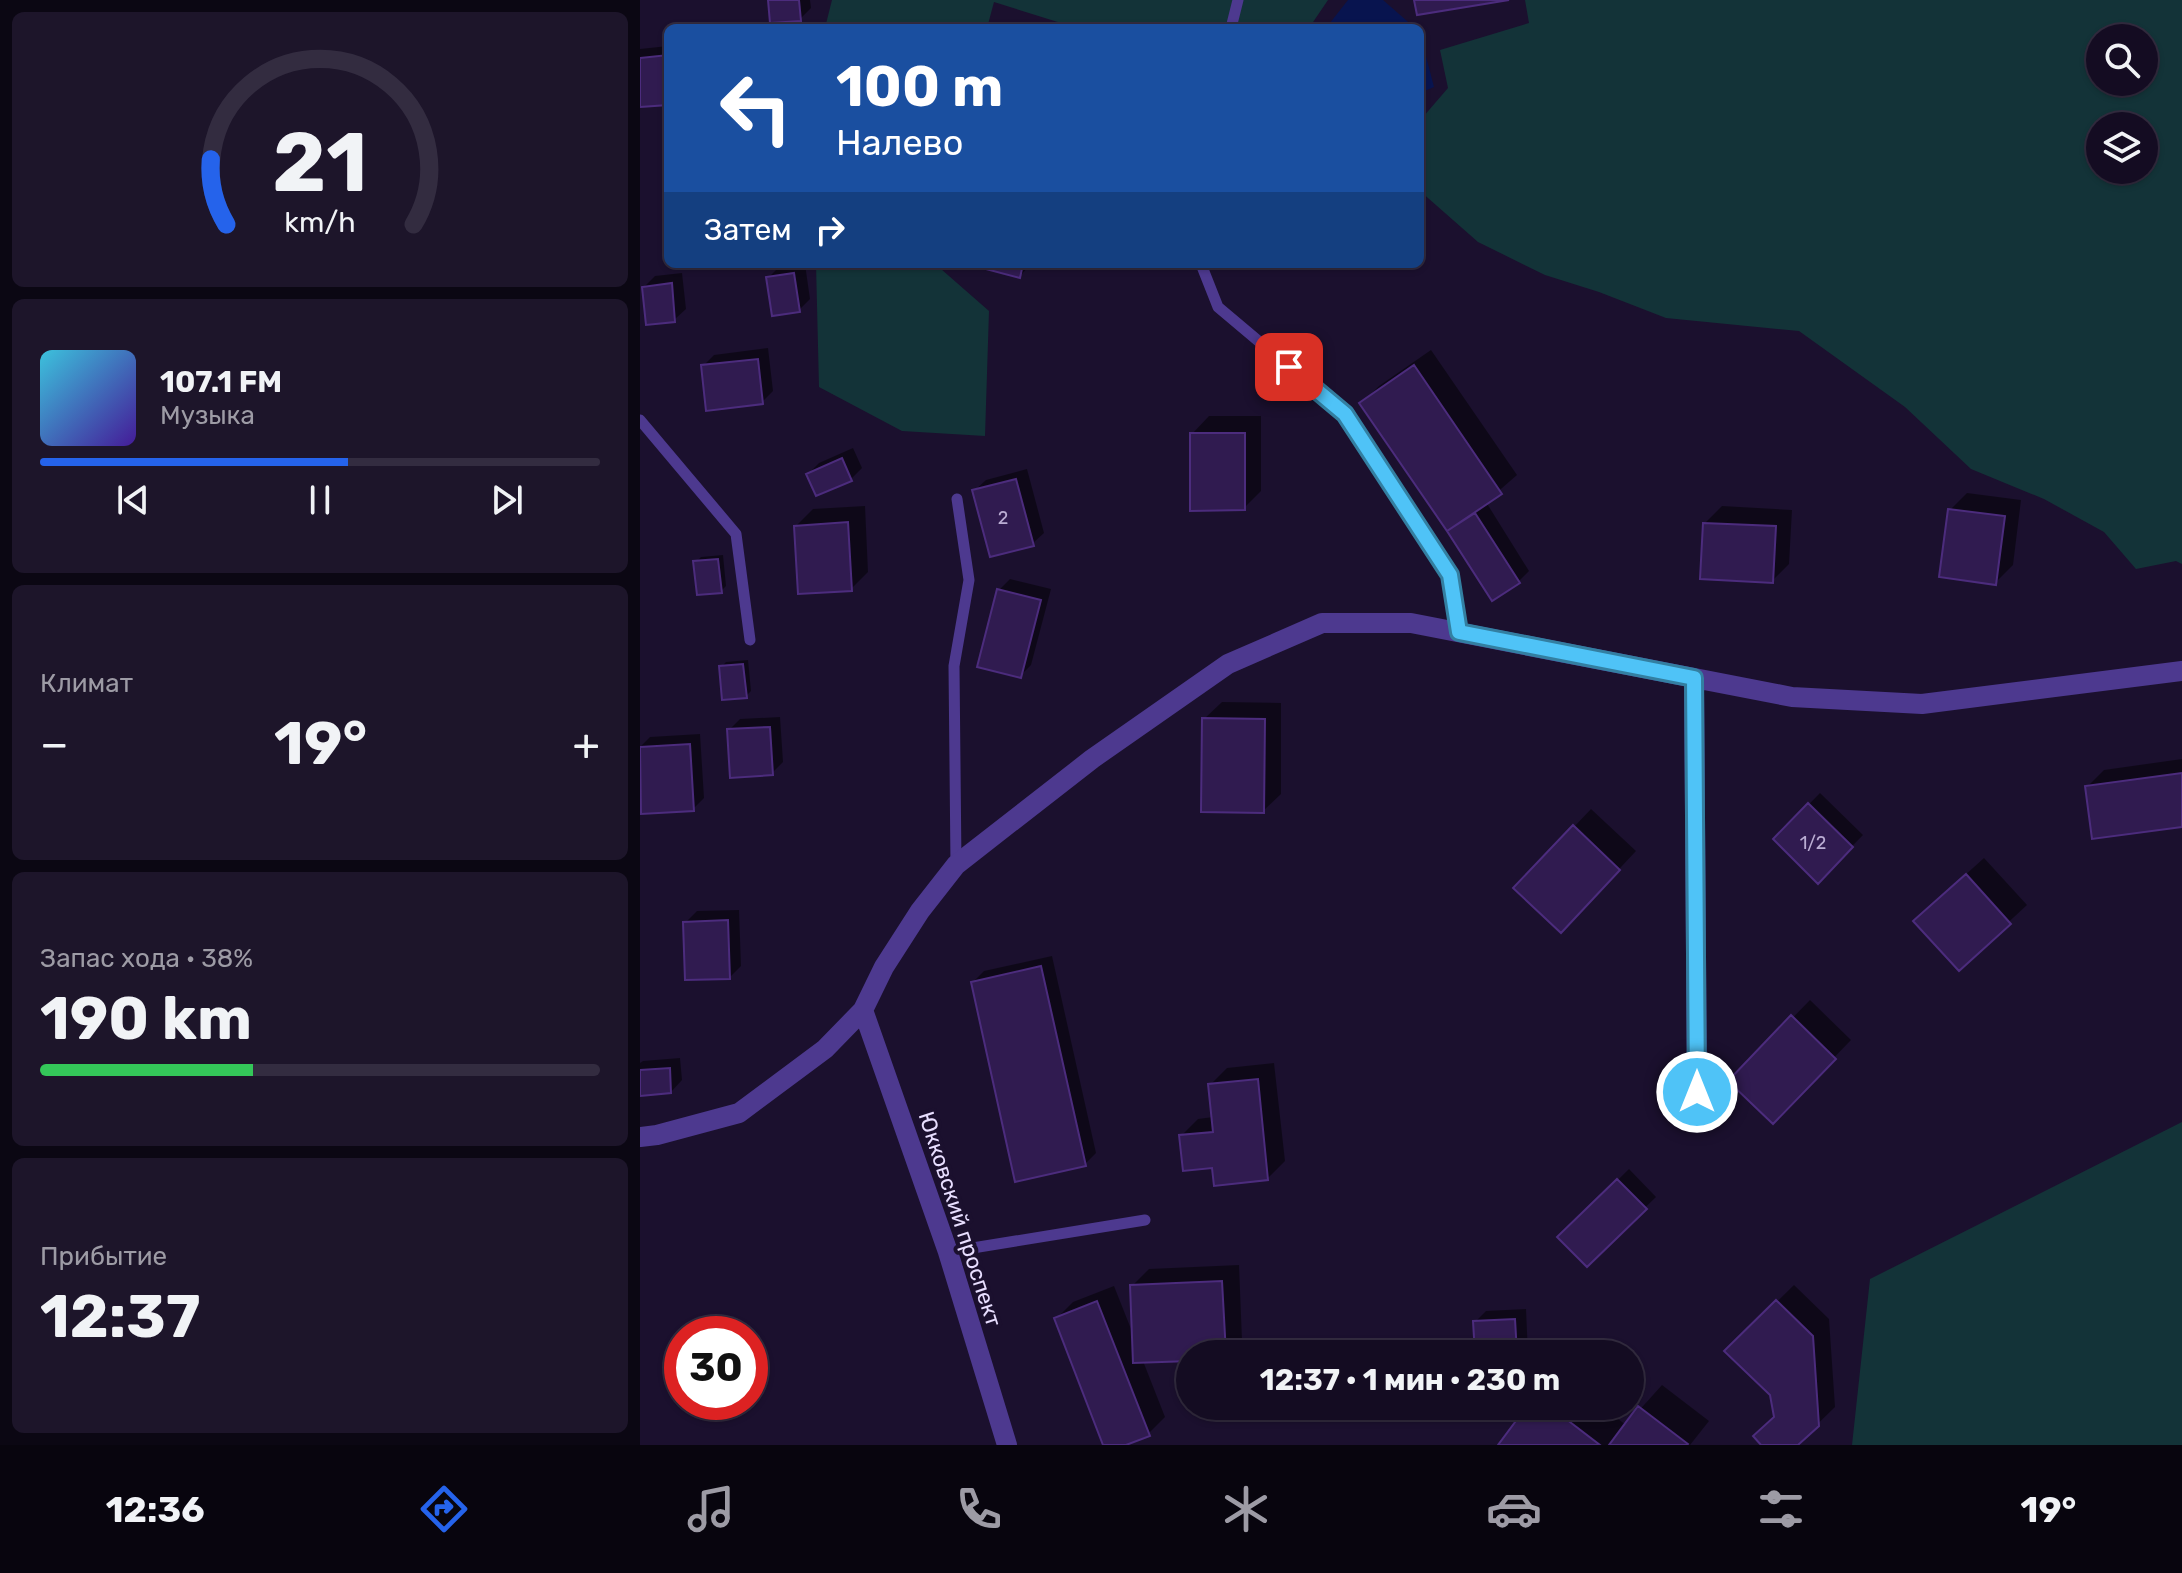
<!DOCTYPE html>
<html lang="ru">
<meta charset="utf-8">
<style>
:root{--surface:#140c22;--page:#1d152a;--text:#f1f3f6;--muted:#9d9ba5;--line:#332c40;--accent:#2563eb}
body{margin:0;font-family:Rubik,sans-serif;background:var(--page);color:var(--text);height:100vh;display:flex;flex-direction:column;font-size:30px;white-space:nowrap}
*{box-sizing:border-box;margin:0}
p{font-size:26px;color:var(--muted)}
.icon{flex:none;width:44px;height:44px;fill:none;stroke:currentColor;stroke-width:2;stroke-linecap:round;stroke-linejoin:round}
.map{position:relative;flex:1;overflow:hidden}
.sheet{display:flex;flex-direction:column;gap:12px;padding:12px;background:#0b0713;width:640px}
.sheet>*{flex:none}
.hud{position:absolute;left:24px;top:24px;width:760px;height:244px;border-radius:12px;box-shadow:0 2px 6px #0004,0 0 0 2px var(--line);background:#1a4fa0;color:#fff;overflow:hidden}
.controls{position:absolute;left:1446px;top:24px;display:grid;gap:16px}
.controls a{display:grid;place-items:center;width:72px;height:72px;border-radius:50%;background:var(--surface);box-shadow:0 2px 6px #0004,0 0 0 2px var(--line);font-size:40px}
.speed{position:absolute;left:24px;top:1316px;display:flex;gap:16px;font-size:40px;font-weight:700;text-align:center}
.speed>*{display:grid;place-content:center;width:104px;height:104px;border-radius:50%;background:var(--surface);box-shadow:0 2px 6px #0004,0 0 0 2px var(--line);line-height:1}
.speed .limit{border:12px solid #d22;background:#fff;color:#111}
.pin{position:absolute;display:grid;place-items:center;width:68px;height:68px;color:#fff;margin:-34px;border-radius:16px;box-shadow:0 4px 12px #0006}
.me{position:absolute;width:88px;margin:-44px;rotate:0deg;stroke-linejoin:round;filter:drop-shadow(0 0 6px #0008)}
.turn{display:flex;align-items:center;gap:28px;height:168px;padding:0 40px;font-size:36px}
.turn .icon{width:104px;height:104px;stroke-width:2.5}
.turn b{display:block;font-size:56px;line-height:68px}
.then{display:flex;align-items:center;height:76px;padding:0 40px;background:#0003;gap:16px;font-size:30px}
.big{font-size:60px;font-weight:700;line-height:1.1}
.sheet .tile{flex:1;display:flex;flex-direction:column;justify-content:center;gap:12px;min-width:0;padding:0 28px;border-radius:12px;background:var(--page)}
.sheet .dial{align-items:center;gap:0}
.dial svg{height:208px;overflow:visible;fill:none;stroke:var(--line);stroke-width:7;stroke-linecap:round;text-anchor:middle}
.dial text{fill:var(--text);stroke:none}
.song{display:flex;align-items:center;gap:24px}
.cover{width:96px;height:96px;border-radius:12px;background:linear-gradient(135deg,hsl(190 70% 55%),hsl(260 70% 35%))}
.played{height:8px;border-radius:4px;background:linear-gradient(90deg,var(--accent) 55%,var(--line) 55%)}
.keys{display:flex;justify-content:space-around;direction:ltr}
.heat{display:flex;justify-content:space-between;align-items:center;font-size:44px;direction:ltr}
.charge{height:12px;border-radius:6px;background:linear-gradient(90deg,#34c759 38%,var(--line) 0)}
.trip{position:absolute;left:536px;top:1340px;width:468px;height:80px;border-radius:40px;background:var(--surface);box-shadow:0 2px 6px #0004,0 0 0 2px var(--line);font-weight:700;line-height:80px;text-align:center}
.tabs{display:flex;height:128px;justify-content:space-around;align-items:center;background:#08050e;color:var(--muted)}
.tabs .icon{width:56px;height:56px}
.tabs .active{color:var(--accent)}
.tabs b{font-size:36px;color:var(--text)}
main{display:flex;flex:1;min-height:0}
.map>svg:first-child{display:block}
.green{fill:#133338;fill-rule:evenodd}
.water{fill:#08144f}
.shadow{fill:#0007}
.building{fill:#301b50;stroke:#4c2c7d;stroke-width:2}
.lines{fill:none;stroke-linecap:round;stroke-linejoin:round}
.service{stroke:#4d398f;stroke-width:11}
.minor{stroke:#4d398f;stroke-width:20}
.route-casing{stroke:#337fa1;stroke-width:20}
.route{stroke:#4fc3f7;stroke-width:14}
.labels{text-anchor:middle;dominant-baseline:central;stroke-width:8;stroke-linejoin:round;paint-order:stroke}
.number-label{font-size:18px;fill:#baadd3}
.street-label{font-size:22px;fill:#e8deff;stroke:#1b102e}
</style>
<main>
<section class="sheet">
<div class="tile dial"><svg viewBox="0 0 100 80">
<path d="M14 69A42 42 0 1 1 86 69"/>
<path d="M14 69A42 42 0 0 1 8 44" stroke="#2563eb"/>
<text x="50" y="56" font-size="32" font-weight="700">21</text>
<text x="50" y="72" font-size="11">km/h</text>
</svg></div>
<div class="tile">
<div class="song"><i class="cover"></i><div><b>107.1 FM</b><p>Музыка</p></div></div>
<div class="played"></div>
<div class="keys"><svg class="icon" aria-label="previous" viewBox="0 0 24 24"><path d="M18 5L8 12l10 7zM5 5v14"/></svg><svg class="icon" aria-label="pause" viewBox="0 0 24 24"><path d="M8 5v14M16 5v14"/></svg><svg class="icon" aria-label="next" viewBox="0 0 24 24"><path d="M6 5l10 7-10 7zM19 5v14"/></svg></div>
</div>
<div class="tile"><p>Климат</p>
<div class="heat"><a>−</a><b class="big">19°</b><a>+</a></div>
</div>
<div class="tile"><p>Запас хода · 38%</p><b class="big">190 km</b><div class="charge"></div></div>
<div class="tile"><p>Прибытие</p><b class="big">12:37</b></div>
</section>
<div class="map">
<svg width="1542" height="1445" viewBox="0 0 1542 1445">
<rect width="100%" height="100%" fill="#1b102e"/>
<path class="green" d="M192,0H688L669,28H437L354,2L347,28H185Z
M885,0H1542V564L1536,561L1496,569L1464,532L1404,499L1331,469L1265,407L1159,331L1026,318L959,292L905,275L838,242L780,191V115L783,117L808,88L800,50L889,23ZM1460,38H1504V82H1460ZM1504,126V170H1460V126Z
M176,264H302L301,269L349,311L345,436L262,431L179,387Z
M1542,1122V1445H1212L1230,1279Z"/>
<path class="water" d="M708,0H743L775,28H686Z
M780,33L794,87L780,93Z"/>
<path class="shadow" d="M130,0H170L171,8L160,19Z
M446,23L465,28H441Z
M28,46V103L0,105V49Z
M165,264L170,299L159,310L128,278L139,267Z
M329,264H391L380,276Z
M42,273L46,309L34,320L4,287L15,276Z
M128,348L133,391L122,402L63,366L74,355Z
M791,350L877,475L846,502L889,571L878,582L809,530L722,403L739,386Z
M569,416H621V491L604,508L552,434Z
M213,448L222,468L211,479L177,494L168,474L179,463Z
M387,469L404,533L392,544L334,491L346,480Z
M1327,493L1381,500L1373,565L1356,582L1310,510Z
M225,506L228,572L211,589L156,526L173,509Z
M1082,506L1152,510L1149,564L1132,581L1065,523Z
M83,555L86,586L81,591L56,562L61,557Z
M370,579L411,589L391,665L380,676L359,590Z
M108,660L111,691L106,696L81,667L86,662Z
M582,702L641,703V794L623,811L564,719Z
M140,717L143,762L132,773L89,730L100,719Z
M60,734L64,798L53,809L3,812L0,747L10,737Z
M1542,759V825L1447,787L1464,770Z
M1180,793L1223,835L1178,881L1135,839Z
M951,809L996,851L938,913L876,888Z
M1344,858L1387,905L1319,968L1293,904Z
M99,910L101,966L90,977L45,923L57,911Z
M412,956L456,1153L445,1164L333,982L344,971Z
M1170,1000L1211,1040L1133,1121L1091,1081Z
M40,1058L42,1080L31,1092L0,1094V1063L3,1061Z
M634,1063L645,1161L628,1178L541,1136L558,1119L573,1117L570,1085L587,1068Z
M989,1169L1016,1197L947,1264L920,1237Z
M599,1265L602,1340L588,1354H550V1359L503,1361L525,1417L508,1434L481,1445H465L416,1319L433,1302L474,1286L493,1334L492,1286L509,1269Z
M1154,1285L1189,1319L1195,1407L1156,1445H1124L1136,1416L1131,1394L1087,1351Z
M886,1309L888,1354H837L835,1322L846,1311Z
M1022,1385L1069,1421L1050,1445H860L890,1406H961L986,1425Z"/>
<path class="building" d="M128,0H159L161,21L130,23Z
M774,0H869L777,15Z
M28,55V105L0,107V58Z
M327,264H383L380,278Z
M154,273L160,312L132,316L126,277Z
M32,283L35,322L6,325L2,287Z
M118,359L123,404L66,411L61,365Z
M774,365L862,494L807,531L719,403Z
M550,433H605V510L550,511Z
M202,458L212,481L176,496L166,474Z
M376,479L394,546L350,557L332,490Z
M1308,509L1365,516L1356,585L1299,577Z
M835,513L880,583L852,601L807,531Z
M208,522L212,591L158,594L154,526Z
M1063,523L1136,526L1133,583L1060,579Z
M78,559L82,593L57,595L53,561Z
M357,589L401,600L381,678L337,667Z
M103,664L107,698L82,700L79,666Z
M562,718L625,719L624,813L561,812Z
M130,727L133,775L90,778L87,729Z
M50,744L54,811L1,814L0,747Z
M1542,773V827L1452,839L1445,786Z
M1168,803L1213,847L1178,884L1133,839Z
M933,825L980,870L921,933L873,888Z
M1326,874L1371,924L1319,971L1273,921Z
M88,920L90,979L45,980L43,922Z
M401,966L446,1166L375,1182L331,982Z
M1151,1015L1196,1059L1133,1124L1088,1081Z
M30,1068L31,1093L0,1096V1070Z
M618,1079L628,1180L574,1186L572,1168L543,1171L539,1135L573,1132L568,1084Z
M977,1179L1007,1209L947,1267L917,1237Z
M582,1281L586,1354H550V1361L493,1363L490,1285Z
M1136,1300L1173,1336L1179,1426L1158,1445H1121L1113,1436L1134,1417L1130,1395L1084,1351Z
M457,1301L510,1436L486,1445H463L414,1318Z
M875,1319L877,1354H835L833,1321Z
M887,1406H909L960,1445H858Z
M998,1406L1048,1444L1047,1445H969Z"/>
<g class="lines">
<path class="service" d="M591,28L598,0
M561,264L578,307L705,414L810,575L819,632
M0,420L96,534L110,640
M316,865L314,666L329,580L317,499
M308,1252L505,1220"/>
<path class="minor" d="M1054,678L1057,1092
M223,1010L308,1252L367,1445
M0,1137L17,1135L99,1113L185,1049L223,1010L244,967L280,911L316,865L452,759L588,664L682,623H771L1152,697L1282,704L1542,671"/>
</g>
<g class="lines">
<defs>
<path id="route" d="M649,367L705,414L810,575L819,632L1054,678L1057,1092"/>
</defs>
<use href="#route" class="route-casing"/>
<use href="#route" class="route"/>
</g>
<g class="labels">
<g class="number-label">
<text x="363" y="518">2</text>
<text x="1173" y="843">1/2</text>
</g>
<g class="street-label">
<text transform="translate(320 1219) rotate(72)">Юкковский проспект</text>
</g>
</g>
</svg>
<div class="controls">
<a><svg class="icon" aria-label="search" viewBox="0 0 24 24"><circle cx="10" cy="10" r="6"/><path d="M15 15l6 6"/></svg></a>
<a><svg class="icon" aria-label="layers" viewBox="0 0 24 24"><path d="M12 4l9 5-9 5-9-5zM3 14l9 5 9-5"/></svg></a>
</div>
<div class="speed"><div class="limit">30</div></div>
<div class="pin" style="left:649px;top:367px;background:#d93025"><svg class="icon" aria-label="arrive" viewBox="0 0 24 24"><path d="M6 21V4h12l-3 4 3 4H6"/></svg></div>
<svg class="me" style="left:1057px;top:1092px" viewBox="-20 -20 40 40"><circle r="17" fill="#4fc3f7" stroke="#fff" stroke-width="3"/><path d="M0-11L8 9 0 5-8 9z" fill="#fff"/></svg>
<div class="trip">12:37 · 1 мин · 230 m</div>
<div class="hud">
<div class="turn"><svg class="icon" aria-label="left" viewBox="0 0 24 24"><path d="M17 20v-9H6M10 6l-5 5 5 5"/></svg><div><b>100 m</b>Налево</div></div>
<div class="then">Затем<svg class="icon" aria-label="right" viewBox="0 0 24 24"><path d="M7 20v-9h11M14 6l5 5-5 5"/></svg></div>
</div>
</div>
</main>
<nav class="tabs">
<b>12:36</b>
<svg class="icon active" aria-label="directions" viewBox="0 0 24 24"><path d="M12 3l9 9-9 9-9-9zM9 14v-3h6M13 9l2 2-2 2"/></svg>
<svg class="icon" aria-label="music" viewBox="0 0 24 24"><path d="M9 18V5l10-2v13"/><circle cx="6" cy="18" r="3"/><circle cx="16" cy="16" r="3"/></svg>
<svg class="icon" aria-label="phone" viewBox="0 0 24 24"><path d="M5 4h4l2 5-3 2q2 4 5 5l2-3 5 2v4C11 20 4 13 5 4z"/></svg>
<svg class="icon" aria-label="climate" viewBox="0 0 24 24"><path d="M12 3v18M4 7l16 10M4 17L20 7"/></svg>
<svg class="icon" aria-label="car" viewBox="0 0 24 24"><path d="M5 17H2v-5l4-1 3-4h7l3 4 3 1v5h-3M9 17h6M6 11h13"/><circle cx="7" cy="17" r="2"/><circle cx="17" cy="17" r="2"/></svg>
<svg class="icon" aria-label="filters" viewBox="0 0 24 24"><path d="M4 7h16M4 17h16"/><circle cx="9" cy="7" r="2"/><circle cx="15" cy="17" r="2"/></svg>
<b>19°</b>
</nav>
